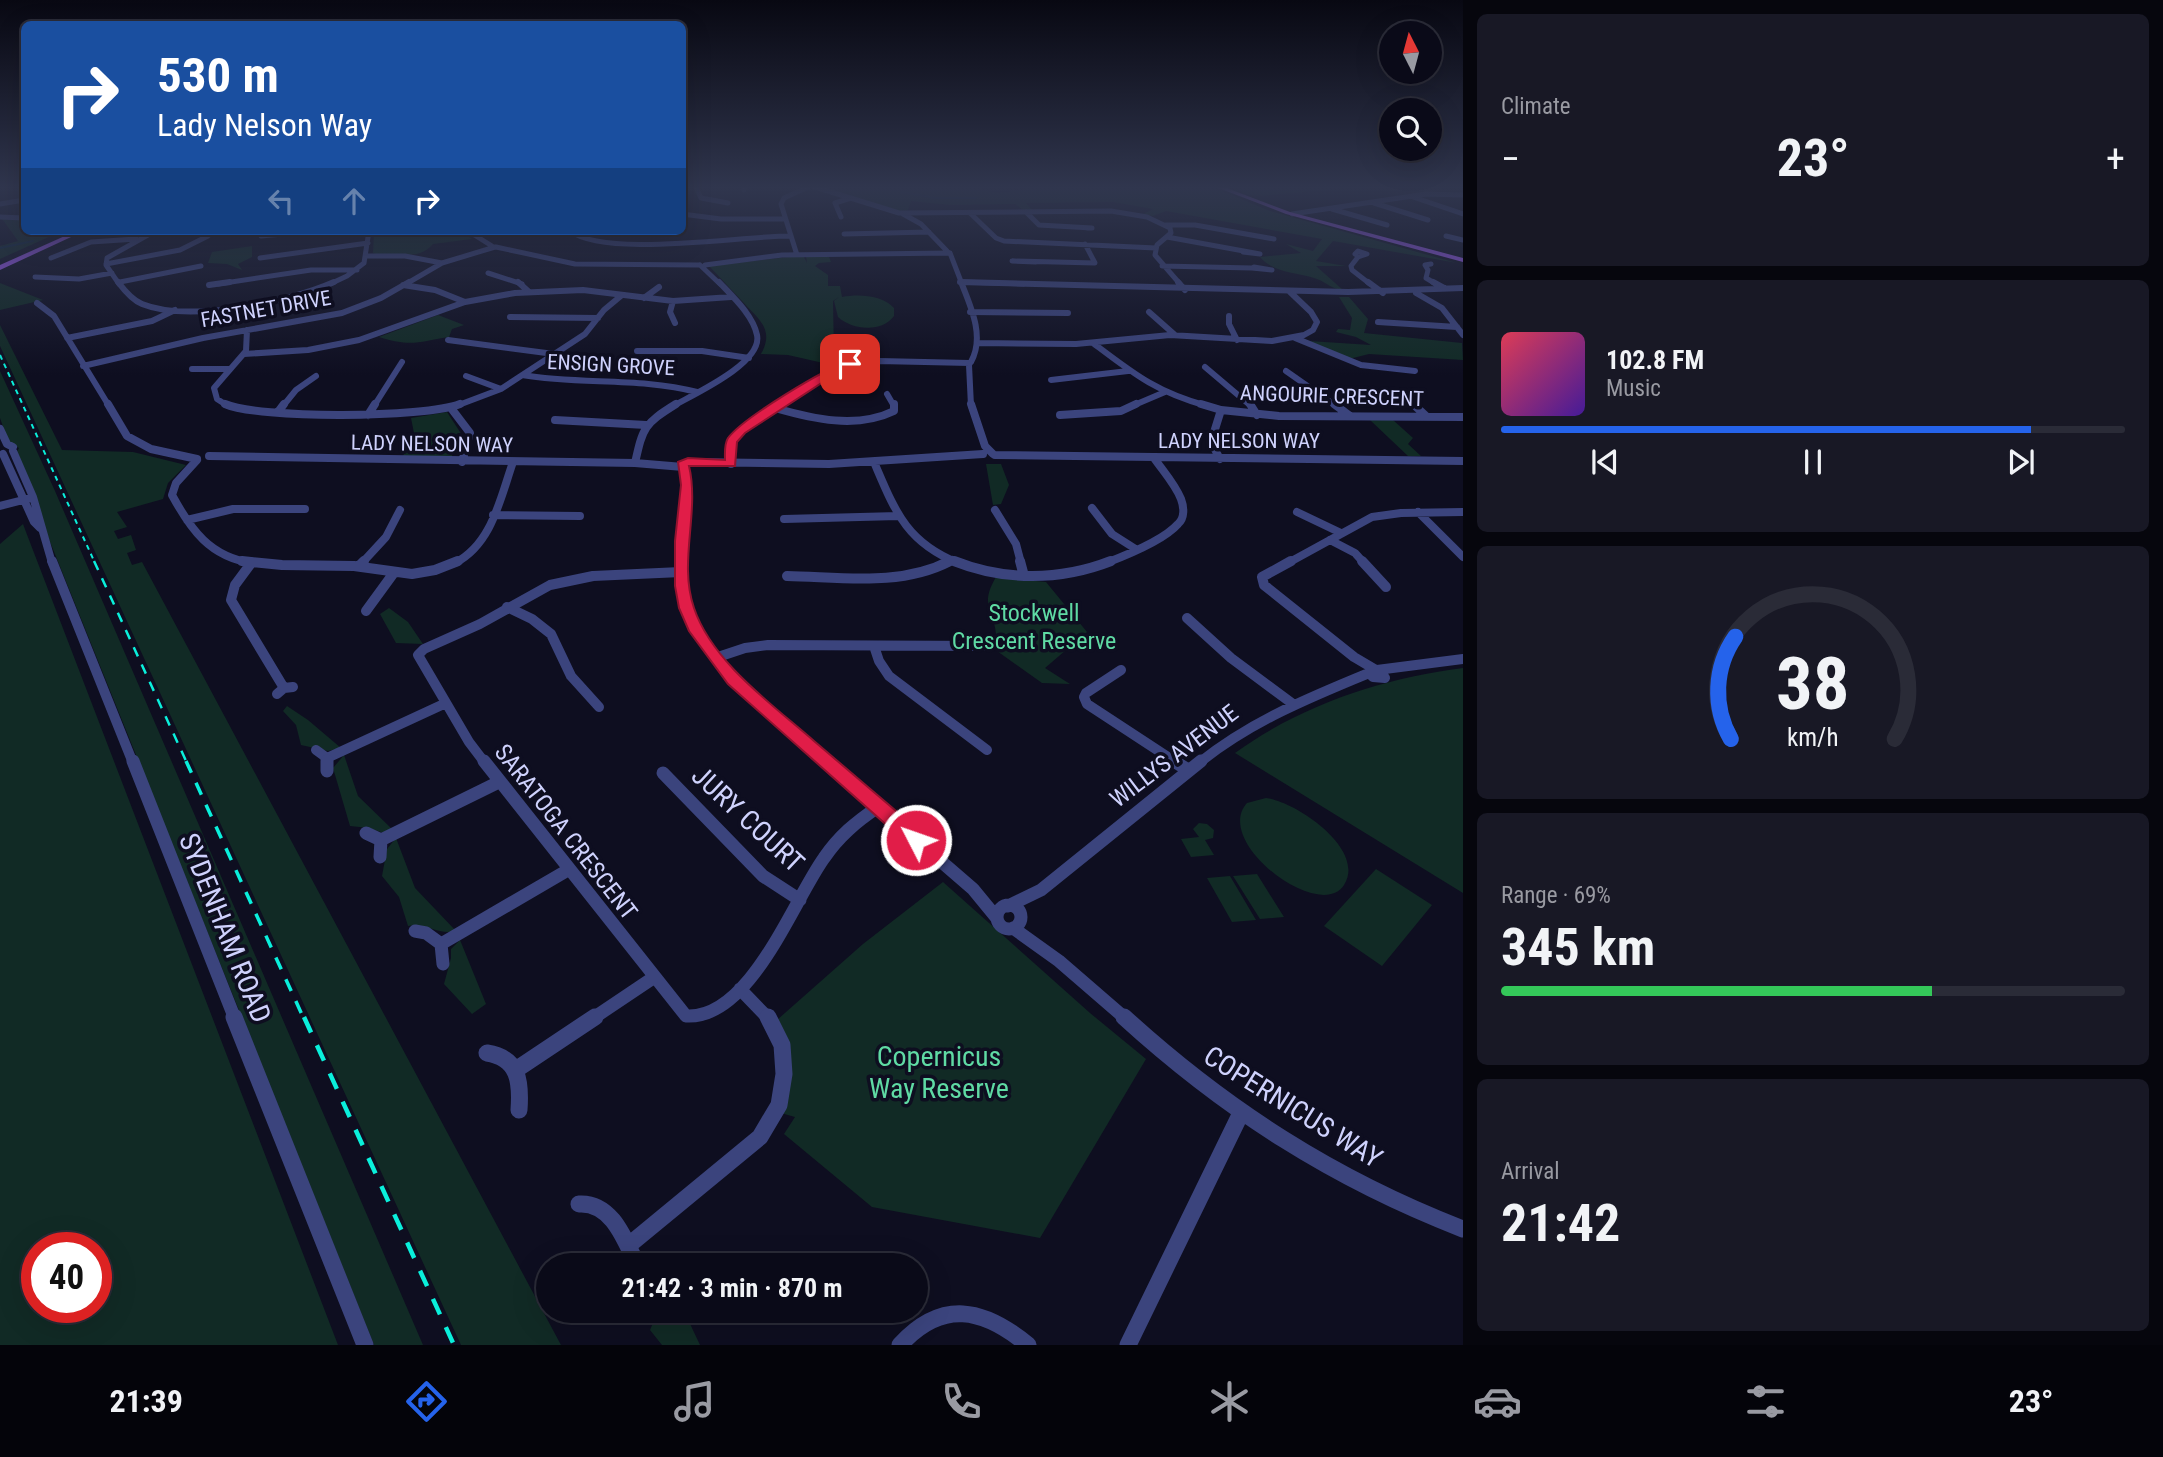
<!DOCTYPE html>
<meta charset="utf-8">
<style>
:root{--surface:#0a0a18;--page:#181825;--text:#f1f3f6;--muted:#999aa2;--line:#2a2b37;--accent:#2563eb}
body{margin:0;font-family:"Roboto Condensed",sans-serif;background:var(--page);color:var(--text);height:100vh;display:flex;flex-direction:column;font-size:26px;white-space:nowrap}
*{box-sizing:border-box;margin:0}
p{font-size:23px;color:var(--muted)}
.icon{flex:none;width:38px;height:38px;fill:none;stroke:currentColor;stroke-width:2;stroke-linecap:round;stroke-linejoin:round}
.map{position:relative;flex:1;overflow:hidden}
.sheet{display:flex;flex-direction:column;gap:14px;padding:14px;background:#06060d;width:700px}
.sheet>*{flex:none}
.top-card{position:absolute;left:21px;top:21px;width:665px;height:214px;border-radius:10px;box-shadow:0 7px 28px #0002,0 0 0 2px var(--line);background:#1a4fa0;color:#fff;overflow:hidden}
.needle{width:46px;rotate:354deg}
.buttons{position:absolute;left:1379px;top:21px;display:grid;gap:14px}
.buttons a{display:grid;place-items:center;width:63px;height:63px;border-radius:50%;background:var(--surface);box-shadow:0 7px 28px #0002,0 0 0 2px var(--line);font-size:35px}
.speed{position:absolute;left:21px;top:1232px;display:flex;gap:14px;font-size:35px;font-weight:700;text-align:center}
.speed>*{display:grid;place-content:center;width:91px;height:91px;border-radius:50%;background:var(--surface);box-shadow:0 7px 28px #0002,0 0 0 2px var(--line);line-height:1}
.speed .limit{border:10px solid #d22;background:#fff;color:#111}
.pin{position:absolute;display:grid;place-items:center;width:60px;height:60px;color:#fff;margin:-30px;border-radius:14px;box-shadow:0 4px 10px #0006}
.me{position:absolute;width:77px;margin:-38px;rotate:311deg;stroke-linejoin:round;filter:drop-shadow(0 0 5px #0008)}
.turn{display:flex;align-items:center;gap:24px;height:147px;padding:0 21px;font-size:32px}
.turn .icon{width:91px;height:91px;stroke-width:2.5}
.turn b{display:block;font-size:49px;line-height:60px}
.lanes{display:flex;align-items:center;height:66px;padding:0 21px;background:#0003;justify-content:center;gap:35px;direction:ltr}
.lanes .off{opacity:.35}
.big{font-size:52px;font-weight:700;line-height:1.1}
.sheet .card{flex:1;display:flex;flex-direction:column;justify-content:center;gap:10px;min-width:0;padding:0 24px;border-radius:10px;background:var(--page)}
.sheet .dial{align-items:center;gap:0}
.dial svg{height:182px;overflow:visible;fill:none;stroke:var(--line);stroke-width:7;stroke-linecap:round;text-anchor:middle}
.dial text{fill:var(--text);stroke:none}
.song{display:flex;align-items:center;gap:21px}
.cover{width:84px;height:84px;border-radius:10px;background:linear-gradient(135deg,hsl(350 70% 55%),hsl(260 70% 35%))}
.played{height:7px;border-radius:4px;background:linear-gradient(90deg,var(--accent) 85%,var(--line) 85%)}
.keys{display:flex;justify-content:space-around;direction:ltr}
.heat{display:flex;justify-content:space-between;align-items:center;font-size:38px;direction:ltr}
.charge{height:10px;border-radius:5px;background:linear-gradient(90deg,#34c759 69%,var(--line) 0)}
.trip{position:absolute;left:536px;top:1253px;width:392px;height:70px;border-radius:35px;background:var(--surface);box-shadow:0 7px 28px #0002,0 0 0 2px var(--line);font-weight:700;line-height:70px;text-align:center}
.menu{display:flex;height:112px;justify-content:space-around;align-items:center;background:#04040a;color:var(--muted)}
.menu .icon{width:49px;height:49px}
.menu .selected{color:var(--accent)}
.menu b{font-size:32px;color:var(--text)}
main{display:flex;flex:1;min-height:0}
.map>svg:first-child{display:block}
.green{fill:#112a25;fill-rule:evenodd}
.lines{fill:none;stroke-linecap:round;stroke-linejoin:round}
.stream{stroke:#0b263c;stroke-width:2}
.minor-far5{stroke:#3b447d;stroke-width:5}
.minor-far4{stroke:#3b447d;stroke-width:6}
.minor-far3{stroke:#3b447d;stroke-width:8}
.minor-far2{stroke:#3b447d;stroke-width:10}
.minor-far1{stroke:#3b447d;stroke-width:13}
.minor{stroke:#3b447d;stroke-width:17}
.major{fill:#a15bf8;fill-rule:evenodd}
.rail-far3{stroke:#0aefdb;stroke-width:2;stroke-dasharray:5 4.5;stroke-linecap:butt}
.rail-far2{stroke:#0aefdb;stroke-width:2.5;stroke-dasharray:10 9;stroke-linecap:butt}
.rail-far1{stroke:#0aefdb;stroke-width:3.5;stroke-dasharray:13 11;stroke-linecap:butt}
.rail{stroke:#0aefdb;stroke-width:4.5;stroke-dasharray:17 14;stroke-linecap:butt}
.route{fill:#e11d48;stroke:#92132f;stroke-width:2}
.labels{text-anchor:middle;dominant-baseline:central;stroke-width:7;stroke-linejoin:round;paint-order:stroke}
.far-street-label{font-size:21px;fill:#cfd2fd;stroke:#0e0e20}
.park-label{font-size:24px;fill:#5fdaa4;stroke:#0e0e20}
.street-label{font-size:24px;fill:#cfd2fd;stroke:#0e0e20}
.near-street-label{font-size:28px;fill:#cfd2fd;stroke:#0e0e20}
.near-park-label{font-size:28px;fill:#5fdaa4;stroke:#0e0e20}
</style>
<main>
<div class="map">
<svg width="1463" height="1345" viewBox="0 0 1463 1345">
<rect width="100%" height="100%" fill="#0e0e20"/>
<path class="green" d="M824,187H969L998,193L1041,187H1212L1270,211L1457,263L1333,241L1316,261L1346,266H1316L1343,290C1332,289 1327,283 1317,279C1296,272 1275,274 1260,257L1301,253L1286,244L1313,251L1322,239L1166,211L1153,216L1143,214L1153,209L1113,202L1026,203L1032,210H1023L1015,204L950,205L911,201L908,210L899,211Z
M1231,187H1358L1259,196L1249,195Z
M0,219H24V231H62L0,259V246L18,241L3,220Z
M374,231H461L472,239L433,244C419,261 397,253 376,254L373,253Z
M252,246V257L238,264L242,270L227,264L208,263L212,252Z
M789,257H804L807,263L806,257H829L831,262L819,263L815,266L828,275V286H840L842,297C859,294 882,295 894,308V316C882,333 852,330 838,317L834,301L839,297L833,301L834,356L862,358L832,365L788,355L761,354C775,329 758,319 744,303C732,291 721,278 709,266Z
M0,283L43,300L0,310Z
M1339,297H1349L1368,319L1364,333L1462,343L1463,360L1369,354L1349,359L1309,341L1371,345L1356,337L1336,332L1338,329L1328,328L1350,330L1352,318Z
M438,315L464,325L452,329L449,337C418,342 411,347 379,337Z
M0,325L62,450L133,452L186,465L168,483L163,499L117,512L127,527L114,531L118,539L131,535L136,550L127,553L132,565L142,562L561,1345H461L0,346Z
M0,371L55,491L423,1345H374L15,455L19,448L9,444L0,418Z
M447,412L462,435L461,443L451,457H402L415,438L411,418Z
M1370,420H1393L1413,438L1408,444L1421,456H1408Z
M986,464H1001L1009,485L1001,504L993,505Z
M23,524L26,532L338,1345H0V544ZM37,1248H96V1307H37Z
M996,577L1046,582L1087,632L1045,668L1070,684L1042,683L997,651C994,644 996,641 996,634C994,610 979,606 996,577Z
M389,608L408,622L423,644L396,643L380,614Z
M1463,668V893L1235,753C1301,705 1383,678 1463,668Z
M287,706L308,720L341,748L328,751L301,745L296,725L283,711Z
M344,755L358,796L393,830L384,833L369,828L350,826L333,768Z
M1266,798C1295,801 1367,849 1344,885C1320,923 1212,842 1247,803Z
M1199,823L1207,824L1214,830L1213,838L1205,840L1214,855L1191,857L1181,839L1199,837L1193,829Z
M396,838L415,888L456,931C439,936 426,922 408,926L399,897L382,876L387,849Z
M1376,869L1432,905L1382,966L1324,926Z
M1257,874L1284,917L1260,919L1233,876Z
M1230,876L1256,920L1232,922L1207,878Z
M943,882L1090,1013L1146,1059L1040,1238L872,1207L784,1134L795,1117L781,1113C795,1079 794,1052 777,1020L863,944Z
M460,940L486,1004L472,1014L444,984L451,958V949Z
M658,1311H684L700,1345H662L650,1330Z"/>
<g class="lines">
<path class="stream" d="M902,192L935,198H976
M0,248L33,241"/>
<path class="minor-far5" d="M696,187L701,198L728,203
M815,187L899,213
M744,190L745,187
M1413,197L1463,214
M1374,203L1428,220
M0,204L24,200
M1332,209L1387,225
M1026,212L1039,225L1092,228
M899,213L1111,211L1147,217L1170,228L1171,233L1157,245L1155,255L1180,284
M970,213L996,238L1004,241L1156,248
M682,214L721,219H785
M903,214L921,224L947,251
M1292,214L1426,194L1463,195
M0,217L24,218
M841,217L835,203L851,198
M1166,225H1195L1274,239
M1087,228H1092
M468,231L492,246
M536,231L570,232
M570,231C606,258 740,236 790,236
M844,234L929,232
M261,236L316,231
M1446,236L1463,240
M1167,237L1260,254L1243,252
M496,247L575,264L699,265
M950,253L962,284
M1355,254L1358,251L1367,254L1358,257L1351,266L1352,270L1370,284
M797,255L781,204L784,198L808,187
M367,256H405L442,263
M51,258L91,242L136,239
M260,258L368,243
M1036,262L1012,261L1095,263L1085,244
M106,264L180,250L208,236
M1431,264L1425,265L1428,270L1426,278L1436,284
M700,265L720,284
M705,265L782,255L950,253
M1162,266L1252,268
M1254,267L1272,270L1252,268Z
M488,273L522,284
M35,277L79,279L112,273
M120,282L201,266
M960,282L1024,284
M119,284L106,265L107,258L155,231
M218,284L311,270H357
M330,284L347,276L364,263L369,231
M406,284L442,263L495,247"/>
<path class="minor-far4" d="M118,282C124,290 132,300 142,304C189,323 289,302 334,282
M518,282L528,291
M960,282L1348,292L1463,288
M961,282C971,307 985,337 971,362
M1178,282L1185,290
M1368,282L1383,293
M1433,282L1444,288
M209,285L230,282
M403,285L435,290L465,302
M1416,293L1442,308L1463,335
M644,298L659,287
M673,301L670,312L675,323
M37,303L54,316L109,406
M970,312L1068,313
M1149,312L1175,335
M1229,316V324L1237,340
M510,317L598,318
M1378,322L1457,327
M67,338L152,321L175,310
M1295,338L1361,365L1415,371
M448,340L554,354
M979,343L1076,344L1170,335L1272,341L1304,335L1313,330L1317,322L1311,312L1289,291
M1093,343C1134,374 1156,392 1207,406
M637,351H702L749,358
M244,354L308,350L359,340L465,302L515,293L583,290L673,301L731,297
M969,365L971,406
M83,366L203,338L342,313L381,298L409,282
M1205,367L1251,406
M192,369H230
M1286,371L1336,406
M522,375C580,385 640,377 697,392
M466,376L501,389
M1051,380L1128,371
M887,394L894,406
M1407,396L1415,406
M228,406L217,399L214,388L246,351L247,330
M283,406L296,390L316,376
M374,406L402,362
M456,406L501,389L585,334L604,310L622,295
M673,406C694,394 763,363 757,335C753,315 732,296 719,282
M778,406L848,364L879,361L970,363
M1132,406L1165,392"/>
<path class="minor-far3" d="M108,404L127,436L151,449L197,459
M225,404C258,419 425,418 460,404
M971,404L985,446L993,454
M1201,404L1221,410L1279,416L1463,417
M1250,404L1257,415
M1334,404L1350,416
M1413,404L1426,416
M451,408L470,433L462,462
M775,408C813,419 857,429 894,411V404
M278,412L284,404
M368,415L375,404
M1060,415L1121,411L1136,404
M555,420L646,425
M0,429L7,444L13,447
M13,451L33,497L52,563
M3,454L34,522L40,528
M995,455L1463,461
M209,456L635,463L683,467
M1220,459L1211,442L1221,410
M197,460L176,483L172,495C191,530 210,557 252,563
M692,462L829,464L983,454
M874,462C895,511 906,542 958,563
M635,463C643,427 644,424 676,404
M731,464V442L741,430L781,404
M0,506L31,498
M1092,508L1112,534L1134,548
M995,510L1016,544L1021,563
M1297,512L1341,533
M1418,512L1463,557
M493,515L580,516
M784,519L898,516
M187,520L233,509H305
M1330,540L1355,553L1364,563
M362,563L386,537L400,510
M455,563C492,544 500,499 513,462
M682,563L687,485L685,468
M947,563L952,560
M1106,563C1127,555 1164,540 1178,524C1185,518 1184,507 1181,499C1175,484 1163,471 1154,458
M1288,563L1372,517L1401,513L1463,512"/>
<path class="minor-far2" d="M52,561L133,763
M242,561L282,565L354,566L412,574L435,570L458,561
M682,561C682,577 682,593 687,609C712,674 776,719 827,763
M954,561C1004,581 1060,581 1111,561
M1020,561L1024,576
M1291,561L1262,577L1264,585L1354,657L1376,670
M1362,561L1386,587
M252,562L235,585L231,600L284,688
M359,566L364,561
M787,576C841,577 900,587 950,561
M507,607L532,619L551,634L571,676L599,707
M366,611L393,574
M1187,618L1231,658L1293,704
M874,646L879,661L889,676L987,750
M715,658L745,648L768,645L989,646
M1121,670L1086,693L1084,697L1087,704L1177,763
M1370,670L1380,671L1385,678L1373,677L1369,673Z
M1377,670L1463,659
M277,694L284,688L293,687
M316,750L327,758V763
M327,758L446,703
M485,763L469,742L418,655L424,649L480,624L550,585L593,576L681,572
M1199,763C1250,722 1308,698 1369,673"/>
<path class="minor-far1" d="M133,761L235,1019
M327,761V771
M484,761L686,1016C750,1020 793,901 824,858C839,836 856,822 878,807
M825,761L973,889L996,917
M1174,761L1188,770
M663,773L763,876L800,900
M366,833L381,840L380,857
M381,840L499,782
M997 917a12 12 0 1 1 24 0a12 12 0 1 1-24 0Z
M1008,906L1041,890L1201,761
M1013,928L1059,961L1126,1019
M415,931L426,933L441,944L443,964
M441,944L568,870
M740,989L769,1019
M592,1019L653,978"/>
<path class="minor" d="M234,1017L365,1345
M1124,1017C1226,1110 1334,1179 1463,1229
M487,1053C519,1058 521,1082 519,1110
M517,1069L595,1017
M579,1204C612,1202 625,1240 637,1265
M629,1245L760,1137L779,1105L784,1074L782,1045L768,1017
M646,1316L648,1311
M900,1345C942,1299 983,1308 1028,1345
M1128,1345L1241,1113"/>
<path class="major" d="M1216,187H1224L1290,212L1463,258V262L1286,214Z
M76,231H84L0,270V265Z"/>
<path class="rail-far3" d="M0,355L95,563"/>
<path class="rail-far2" d="M94,561L187,763"/>
<path class="rail-far1" d="M186,761L304,1019"/>
<path class="rail" d="M304,1017L454,1345"/>
</g>
<linearGradient id="sky" x2="0" y2="1"><stop stop-color="#080812"/><stop offset="0.5" stop-color="#30364e"/><stop offset="1" stop-color="#30364e" stop-opacity="0"/></linearGradient>
<rect width="1463" height="375" fill="url(#sky)"/>
<path class="route" d="M850,361L853,362V366L837,373L745,433L737,442L735,466H689C700,512 678,562 694,608C712,662 773,705 814,741C850,772 887,803 923,834L926,840L923,845L916,847L909,845L728,684L689,631L679,608L675,586V541L681,485L678,462L688,458L725,460C725,453 724,444 728,438C743,418 825,368 850,361Z"/>
<g class="labels">
<g class="far-street-label">
<text transform="translate(266 309) rotate(-10)">FASTNET DRIVE</text>
<text transform="translate(611 365) rotate(3)">ENSIGN GROVE</text>
<text transform="translate(1332 396) rotate(2)">ANGOURIE CRESCENT</text>
<text x="1239" y="441">LADY NELSON WAY</text>
<text transform="translate(432 444) rotate(1)">LADY NELSON WAY</text>
</g>
<g class="park-label">
<text x="1034" y="613">Stockwell<tspan x="1034" dy="28">Crescent Reserve</tspan></text>
</g>
<g class="street-label">
<text transform="translate(1174 756) rotate(-37)">WILLYS AVENUE</text>
<text transform="translate(566 832) rotate(52)">SARATOGA CRESCENT</text>
</g>
<g class="near-street-label">
<text transform="translate(748 819) rotate(43)">JURY COURT</text>
<text transform="translate(225 928) rotate(68)">SYDENHAM ROAD</text>
<text transform="translate(1293 1107) rotate(32)">COPERNICUS WAY</text>
</g>
<g class="near-park-label">
<text x="939" y="1056">Copernicus<tspan x="939" dy="32">Way Reserve</tspan></text>
</g>
</g>
</svg>
<div class="buttons">
<a><svg class="needle" viewBox="-14 -14 28 28"><path d="M0-13l5 13h-10z" fill="#e53935"/><path d="M0 13l5-13h-10z" fill="#999aa2"/></svg></a>
<a><svg class="icon" aria-label="search" viewBox="0 0 24 24"><circle cx="10" cy="10" r="6"/><path d="M15 15l6 6"/></svg></a>
</div>
<div class="speed"><div class="limit">40</div></div>
<div class="pin" style="left:850px;top:364px;background:#d93025"><svg class="icon" aria-label="arrive" viewBox="0 0 24 24"><path d="M6 21V4h12l-3 4 3 4H6"/></svg></div>
<svg class="me" style="left:916px;top:840px" viewBox="-20 -20 40 40"><circle r="17" fill="#e11d48" stroke="#fff" stroke-width="3"/><path d="M0-11L8 9 0 5-8 9z" fill="#fff"/></svg>
<div class="trip">21:42 · 3 min · 870 m</div>
<div class="top-card">
<div class="turn"><svg class="icon" aria-label="right" viewBox="0 0 24 24"><path d="M7 20v-9h11M14 6l5 5-5 5"/></svg><div><b>530 m</b>Lady Nelson Way</div></div>
<div class="lanes"><svg class="icon off" aria-label="left" viewBox="0 0 24 24"><path d="M17 20v-9H6M10 6l-5 5 5 5"/></svg><svg class="icon off" aria-label="ahead" viewBox="0 0 24 24"><path d="M12 20V5M6 11l6-6 6 6"/></svg><svg class="icon" aria-label="right" viewBox="0 0 24 24"><path d="M7 20v-9h11M14 6l5 5-5 5"/></svg></div>
</div>
</div>
<section class="sheet">
<div class="card"><p>Climate</p>
<div class="heat"><a>−</a><b class="big">23°</b><a>+</a></div>
</div>
<div class="card">
<div class="song"><i class="cover"></i><div><b>102.8 FM</b><p>Music</p></div></div>
<div class="played"></div>
<div class="keys"><svg class="icon" aria-label="previous" viewBox="0 0 24 24"><path d="M18 5L8 12l10 7zM5 5v14"/></svg><svg class="icon" aria-label="pause" viewBox="0 0 24 24"><path d="M8 5v14M16 5v14"/></svg><svg class="icon" aria-label="next" viewBox="0 0 24 24"><path d="M6 5l10 7-10 7zM19 5v14"/></svg></div>
</div>
<div class="card dial"><svg viewBox="0 0 100 80">
<path d="M14 69A42 42 0 1 1 86 69"/>
<path d="M14 69A42 42 0 0 1 16 24" stroke="#2563eb"/>
<text x="50" y="56" font-size="32" font-weight="700">38</text>
<text x="50" y="72" font-size="11">km/h</text>
</svg></div>
<div class="card"><p>Range · 69%</p><b class="big">345 km</b><div class="charge"></div></div>
<div class="card"><p>Arrival</p><b class="big">21:42</b></div>
</section>
</main>
<nav class="menu">
<b>21:39</b>
<svg class="icon selected" aria-label="directions" viewBox="0 0 24 24"><path d="M12 3l9 9-9 9-9-9zM9 14v-3h6M13 9l2 2-2 2"/></svg>
<svg class="icon" aria-label="music" viewBox="0 0 24 24"><path d="M9 18V5l10-2v13"/><circle cx="6" cy="18" r="3"/><circle cx="16" cy="16" r="3"/></svg>
<svg class="icon" aria-label="phone" viewBox="0 0 24 24"><path d="M5 4h4l2 5-3 2q2 4 5 5l2-3 5 2v4C11 20 4 13 5 4z"/></svg>
<svg class="icon" aria-label="climate" viewBox="0 0 24 24"><path d="M12 3v18M4 7l16 10M4 17L20 7"/></svg>
<svg class="icon" aria-label="car" viewBox="0 0 24 24"><path d="M5 17H2v-5l4-1 3-4h7l3 4 3 1v5h-3M9 17h6M6 11h13"/><circle cx="7" cy="17" r="2"/><circle cx="17" cy="17" r="2"/></svg>
<svg class="icon" aria-label="filters" viewBox="0 0 24 24"><path d="M4 7h16M4 17h16"/><circle cx="9" cy="7" r="2"/><circle cx="15" cy="17" r="2"/></svg>
<b>23°</b>
</nav>
